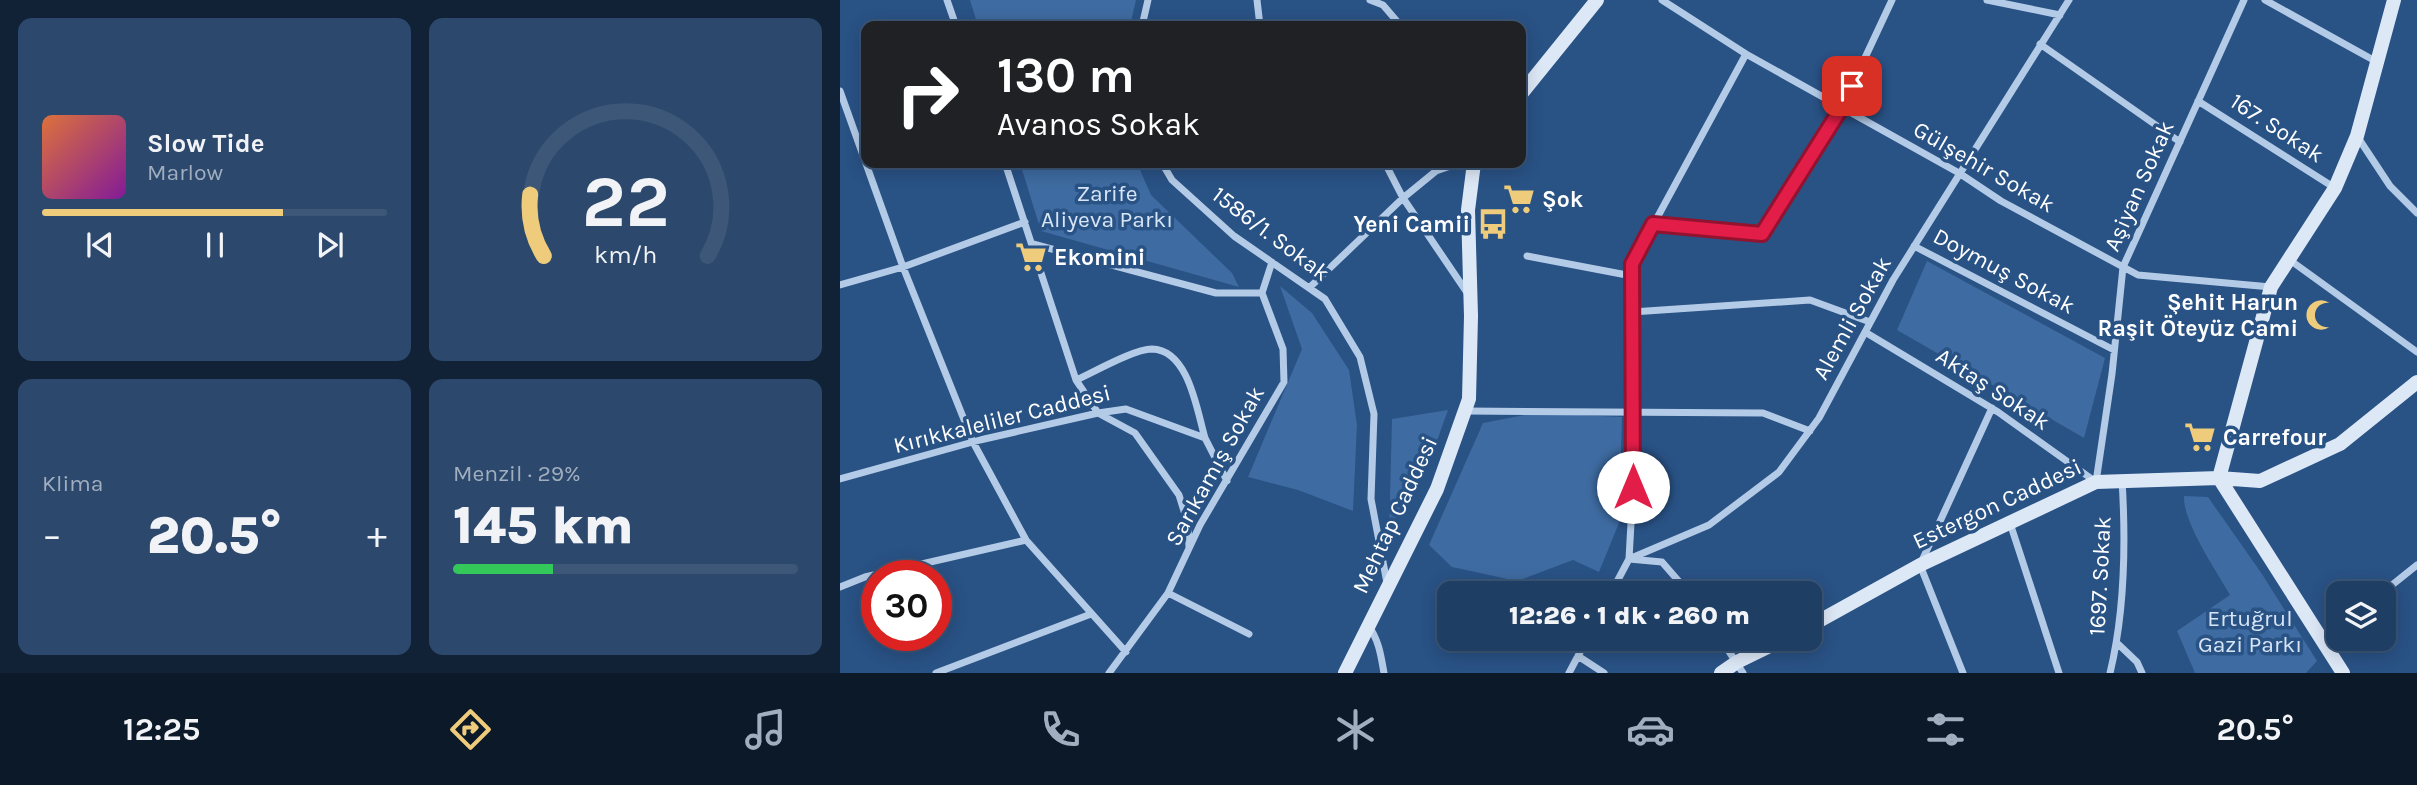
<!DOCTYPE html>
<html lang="tr">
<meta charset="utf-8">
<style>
:root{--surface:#1f3e64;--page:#2c496d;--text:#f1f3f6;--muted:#a1aebf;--line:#3c5778;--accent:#eecc7b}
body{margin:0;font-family:Karla,sans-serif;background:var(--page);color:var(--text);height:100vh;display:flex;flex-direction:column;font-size:26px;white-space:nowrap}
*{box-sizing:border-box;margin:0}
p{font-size:23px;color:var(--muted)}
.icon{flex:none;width:38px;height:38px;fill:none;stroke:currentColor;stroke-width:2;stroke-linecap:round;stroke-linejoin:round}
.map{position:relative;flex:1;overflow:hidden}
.drawer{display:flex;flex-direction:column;gap:18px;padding:18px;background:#112237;width:840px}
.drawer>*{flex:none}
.top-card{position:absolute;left:21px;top:21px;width:665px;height:147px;border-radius:14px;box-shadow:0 4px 18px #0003,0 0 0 2px var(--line);background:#202124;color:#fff;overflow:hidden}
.controls{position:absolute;left:1486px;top:581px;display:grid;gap:14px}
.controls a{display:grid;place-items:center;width:70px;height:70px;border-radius:14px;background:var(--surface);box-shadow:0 4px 18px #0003,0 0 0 2px var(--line);font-size:35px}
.speed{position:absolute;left:21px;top:560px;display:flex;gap:14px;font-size:35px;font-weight:700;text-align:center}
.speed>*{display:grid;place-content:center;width:91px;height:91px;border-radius:50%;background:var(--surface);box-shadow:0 4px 18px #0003,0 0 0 2px var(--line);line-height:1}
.speed .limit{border:10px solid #d22;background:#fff;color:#111}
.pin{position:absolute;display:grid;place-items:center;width:60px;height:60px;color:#fff;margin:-30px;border-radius:14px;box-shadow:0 4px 10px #0006}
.me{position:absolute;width:77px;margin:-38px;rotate:0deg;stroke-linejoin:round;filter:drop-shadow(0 0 5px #0008)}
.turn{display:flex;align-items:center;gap:24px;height:147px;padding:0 21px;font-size:32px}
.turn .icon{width:91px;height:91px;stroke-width:2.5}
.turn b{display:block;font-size:49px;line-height:60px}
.big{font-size:52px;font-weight:800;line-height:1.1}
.drawer .card{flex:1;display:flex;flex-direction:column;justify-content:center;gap:10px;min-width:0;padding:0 24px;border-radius:14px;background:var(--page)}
.drawer .dial{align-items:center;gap:0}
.dial svg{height:182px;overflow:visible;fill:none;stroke:var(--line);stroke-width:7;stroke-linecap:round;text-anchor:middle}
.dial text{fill:var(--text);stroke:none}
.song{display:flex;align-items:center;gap:21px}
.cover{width:84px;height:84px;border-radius:10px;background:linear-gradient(135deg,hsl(20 70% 55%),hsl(290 70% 35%))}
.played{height:7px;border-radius:4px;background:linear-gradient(90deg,var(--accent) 70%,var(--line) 70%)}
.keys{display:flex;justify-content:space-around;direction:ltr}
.heat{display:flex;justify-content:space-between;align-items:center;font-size:38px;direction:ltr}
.charge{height:10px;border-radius:5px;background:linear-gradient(90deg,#34c759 29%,var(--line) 0)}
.drawer .tiles{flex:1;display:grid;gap:18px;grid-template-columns:repeat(2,1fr)}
.trip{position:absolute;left:597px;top:581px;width:385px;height:70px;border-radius:14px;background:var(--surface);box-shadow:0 4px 18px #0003,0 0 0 2px var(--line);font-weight:800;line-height:70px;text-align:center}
.dock{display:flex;height:112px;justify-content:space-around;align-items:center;background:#0c1928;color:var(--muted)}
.dock .icon{width:49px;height:49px}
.dock .on{color:var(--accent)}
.dock b{font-size:32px;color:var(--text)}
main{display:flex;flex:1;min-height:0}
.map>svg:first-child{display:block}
.green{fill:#3e6ba1}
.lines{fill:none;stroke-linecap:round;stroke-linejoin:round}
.street{stroke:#b4cbe7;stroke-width:7}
.secondary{stroke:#dde8f7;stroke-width:14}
.route-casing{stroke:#92132f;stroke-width:18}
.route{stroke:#e11d48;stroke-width:12}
.labels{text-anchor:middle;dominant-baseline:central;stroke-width:7;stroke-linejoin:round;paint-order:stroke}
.street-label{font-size:23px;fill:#fff;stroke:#295285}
.park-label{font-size:23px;fill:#d7e5f6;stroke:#295285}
.poi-label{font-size:23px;font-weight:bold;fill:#fff;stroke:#295285;text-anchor:start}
</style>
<main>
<section class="drawer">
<div class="tiles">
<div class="card">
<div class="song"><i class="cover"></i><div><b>Slow Tide</b><p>Marlow</p></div></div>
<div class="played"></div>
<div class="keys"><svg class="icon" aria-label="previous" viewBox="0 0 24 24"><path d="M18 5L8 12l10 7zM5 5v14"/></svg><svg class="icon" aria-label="pause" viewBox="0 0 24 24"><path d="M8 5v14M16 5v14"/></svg><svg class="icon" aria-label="next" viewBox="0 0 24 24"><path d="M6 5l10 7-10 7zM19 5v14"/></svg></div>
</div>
<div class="card dial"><svg viewBox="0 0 100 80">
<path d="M14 69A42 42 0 1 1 86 69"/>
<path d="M14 69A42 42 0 0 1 8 42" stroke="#eecc7b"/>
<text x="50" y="56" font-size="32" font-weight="700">22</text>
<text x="50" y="72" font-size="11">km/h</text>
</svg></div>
<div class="card"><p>Klima</p>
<div class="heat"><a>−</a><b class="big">20.5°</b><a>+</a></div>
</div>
<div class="card"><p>Menzil · 29%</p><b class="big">145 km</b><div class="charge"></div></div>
</div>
</section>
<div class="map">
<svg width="1577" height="673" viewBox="0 0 1577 673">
<rect width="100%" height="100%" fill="#295285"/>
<path class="green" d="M130,0H296L290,26H138Z
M180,163H297L311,195L392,273L399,287L201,231Z
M1087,261L1265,358L1244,438L1057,330Z
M440,286L472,313L509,370L517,425L513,511L458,490L408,477L462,349Z
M608,410L598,438L569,487L549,534L552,419Z
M695,413L782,417L779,523L759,572L733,560L677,581L612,567L589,545L643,423Z
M1344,496L1368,497L1422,574L1477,661L1466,673H1355L1337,631L1390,595C1376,570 1343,523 1344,496Z"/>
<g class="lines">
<path class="street" d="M107,0L116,26
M417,0L420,26
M530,0L543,5L561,26
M822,0L906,54L1119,173L1161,201L1298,275L1431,287
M1147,0L1220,15
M1425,0L1537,62
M302,26L308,0
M1200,44L1340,142
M0,91L63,267L133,442L186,540L286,652
M1358,101L1495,188
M1517,136L1550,186L1577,213
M165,163L236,380L258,413L295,433L339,495L348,524L349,547
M322,163L332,180L394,236L485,299L520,357L534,414L531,499L547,583
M545,163L563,198L628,294
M813,224L922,234L1002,107L1052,0
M193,244L376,293H422
M1074,246L1274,350
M687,256L792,276
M1447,258L1577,352
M0,285L63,267L185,222
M469,288L563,198L596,171L619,163
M792,312L970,300L1030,322
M1025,332L1158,412L1256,482L1272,374L1283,267L1404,0
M236,380C254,372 294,349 312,349C349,350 357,411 365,438
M625,411L923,413L970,431
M0,479L140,440L258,413L286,409L365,438L387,481
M1170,523L1219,673
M0,587L25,577L186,540
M328,593L409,634
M771,593L789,559L869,525L939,472L979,418L1053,280L1229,0
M849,593L822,562L789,559L793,487L792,264L906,54
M1542,593L1577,565
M528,625C539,640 541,656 544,673
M881,639L903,673
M1483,641L1498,629
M1277,643L1297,662L1302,673
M738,656L764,673
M96,673L251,614
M269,673L328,593L360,525L444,382L443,349L422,293L432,262
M729,673L747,639
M1123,673L1080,565L1152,408
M1270,673C1285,611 1286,544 1282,480"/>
<path class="secondary" d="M681,94L757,0
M970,626L1080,565L1256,482L1379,478L1420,481L1500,444L1577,382
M505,673L597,489L629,399L631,316L628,210L634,163
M881,673L897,662L944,639
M1503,673L1379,478L1431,287L1495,188L1517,136L1554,0"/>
</g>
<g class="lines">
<defs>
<path id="route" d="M793,487L792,264L813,224L922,234L1002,107L1012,86"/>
</defs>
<use href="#route" class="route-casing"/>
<use href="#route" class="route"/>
</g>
<defs>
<symbol id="supermarket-bare" viewBox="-9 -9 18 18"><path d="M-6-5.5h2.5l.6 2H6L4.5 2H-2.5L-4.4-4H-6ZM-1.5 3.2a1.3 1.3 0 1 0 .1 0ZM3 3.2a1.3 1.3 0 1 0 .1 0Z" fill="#eecc7b" stroke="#295285" stroke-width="2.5" paint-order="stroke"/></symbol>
<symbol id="bus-bare" viewBox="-9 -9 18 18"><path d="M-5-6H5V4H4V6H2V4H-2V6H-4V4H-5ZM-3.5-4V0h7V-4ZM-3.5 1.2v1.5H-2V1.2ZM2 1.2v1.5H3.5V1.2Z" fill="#eecc7b" stroke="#295285" stroke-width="2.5" paint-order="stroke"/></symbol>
<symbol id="mosque-bare" viewBox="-9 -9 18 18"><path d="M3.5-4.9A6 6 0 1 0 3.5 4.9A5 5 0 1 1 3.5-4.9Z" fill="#eecc7b" stroke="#295285" stroke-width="2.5" paint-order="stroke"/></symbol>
</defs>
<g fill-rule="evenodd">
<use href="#supermarket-bare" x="657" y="177" width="44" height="44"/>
<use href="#bus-bare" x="631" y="202" width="44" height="44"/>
<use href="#supermarket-bare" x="169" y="235" width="44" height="44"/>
<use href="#mosque-bare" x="1459" y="293" width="44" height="44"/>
<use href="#supermarket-bare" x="1338" y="415" width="44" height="44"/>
</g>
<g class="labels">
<g class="street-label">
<text transform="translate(1437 128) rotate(33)">167. Sokak</text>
<text transform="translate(1144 167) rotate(30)">Gülşehir Sokak</text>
<text transform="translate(1299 186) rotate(-66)">Aşiyan Sokak</text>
<text transform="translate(431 234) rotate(37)">1586/1. Sokak</text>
<text transform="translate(1164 271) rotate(28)">Doymuş Sokak</text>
<text transform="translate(1012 318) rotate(-61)">Alemli Sokak</text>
<text transform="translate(1153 389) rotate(33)">Aktaş Sokak</text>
<text transform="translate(162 419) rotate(-14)">Kırıkkaleliler Caddesi</text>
<text transform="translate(375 466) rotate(-61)">Sarıkamış Sokak</text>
<text transform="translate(1157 504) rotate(-25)">Estergon Caddesi</text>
<text transform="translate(555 515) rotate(-65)">Mehtap Caddesi</text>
<text transform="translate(1260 576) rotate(-87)">1697. Sokak</text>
</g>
<g class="park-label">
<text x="267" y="193">Zarife<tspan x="267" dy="26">Aliyeva Parkı</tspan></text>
<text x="1410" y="618">Ertuğrul<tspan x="1410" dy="26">Gazi Parkı</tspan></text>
</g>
<g class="poi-label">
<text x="702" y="199">Şok</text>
<text x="630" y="224" text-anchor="end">Yeni Camii</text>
<text x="214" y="257">Ekomini</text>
<text x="1458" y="302" text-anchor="end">Şehit Harun<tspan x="1458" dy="26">Raşit Öteyüz Cami</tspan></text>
<text x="1383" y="437">Carrefour</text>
</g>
</g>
</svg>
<div class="controls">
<a><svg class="icon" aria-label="layers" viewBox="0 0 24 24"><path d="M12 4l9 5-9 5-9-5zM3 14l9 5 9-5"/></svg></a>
</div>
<div class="speed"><div class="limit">30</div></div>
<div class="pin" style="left:1012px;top:86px;background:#d93025"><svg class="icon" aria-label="arrive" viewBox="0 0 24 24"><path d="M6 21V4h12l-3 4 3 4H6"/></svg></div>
<svg class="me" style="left:793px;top:487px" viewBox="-20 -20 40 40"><circle r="19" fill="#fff"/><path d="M0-13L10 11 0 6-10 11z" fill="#e11d48"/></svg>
<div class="trip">12:26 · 1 dk · 260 m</div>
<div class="top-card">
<div class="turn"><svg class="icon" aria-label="right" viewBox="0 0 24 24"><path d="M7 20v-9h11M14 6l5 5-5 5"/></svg><div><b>130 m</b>Avanos Sokak</div></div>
</div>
</div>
</main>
<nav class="dock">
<b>12:25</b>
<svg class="icon on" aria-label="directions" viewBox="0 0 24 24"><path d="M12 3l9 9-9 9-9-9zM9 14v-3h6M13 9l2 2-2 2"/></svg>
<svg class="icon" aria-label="music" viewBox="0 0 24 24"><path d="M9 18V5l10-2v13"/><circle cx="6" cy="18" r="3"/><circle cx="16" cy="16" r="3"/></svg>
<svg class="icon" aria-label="phone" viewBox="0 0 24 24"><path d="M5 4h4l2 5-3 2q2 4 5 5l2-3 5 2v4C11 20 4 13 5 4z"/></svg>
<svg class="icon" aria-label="climate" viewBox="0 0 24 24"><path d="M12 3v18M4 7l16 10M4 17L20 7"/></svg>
<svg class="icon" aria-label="car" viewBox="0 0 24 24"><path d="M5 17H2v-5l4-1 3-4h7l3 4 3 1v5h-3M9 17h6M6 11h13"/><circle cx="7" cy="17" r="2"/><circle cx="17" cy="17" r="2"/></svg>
<svg class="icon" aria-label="filters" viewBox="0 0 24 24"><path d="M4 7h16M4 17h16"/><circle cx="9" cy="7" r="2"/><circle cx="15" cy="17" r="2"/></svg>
<b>20.5°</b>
</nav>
